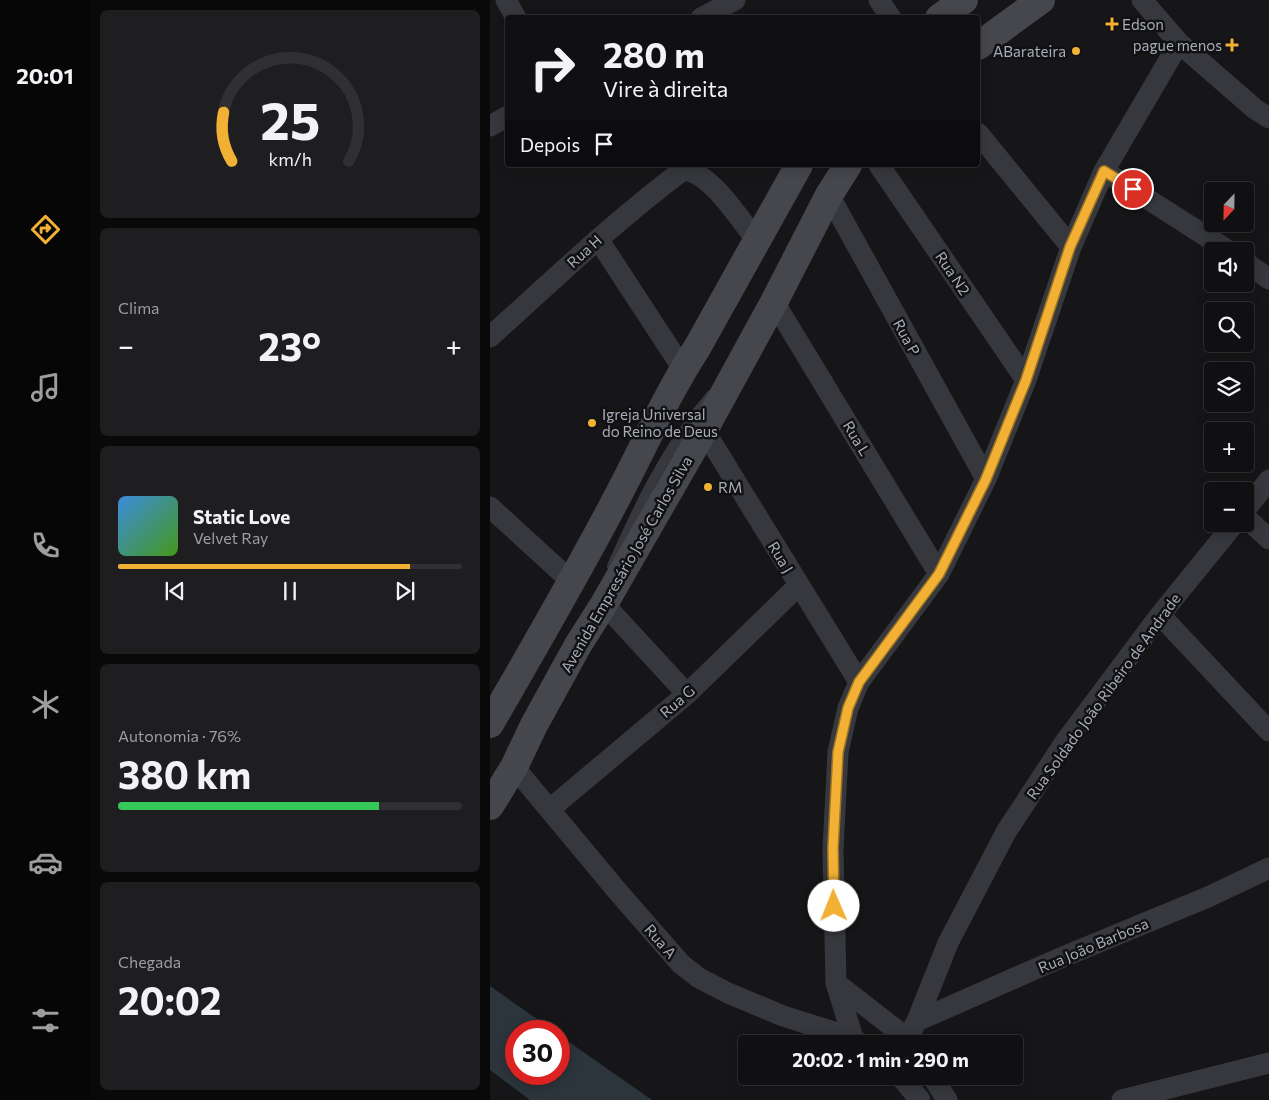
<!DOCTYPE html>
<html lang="pt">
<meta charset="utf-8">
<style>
:root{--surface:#101012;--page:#1e1e20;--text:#f1f3f6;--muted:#9c9d9f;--line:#303032;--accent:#f2b134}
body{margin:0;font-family:Commissioner,sans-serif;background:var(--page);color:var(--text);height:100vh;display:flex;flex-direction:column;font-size:19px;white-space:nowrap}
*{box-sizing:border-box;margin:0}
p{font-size:16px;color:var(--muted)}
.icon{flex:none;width:28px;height:28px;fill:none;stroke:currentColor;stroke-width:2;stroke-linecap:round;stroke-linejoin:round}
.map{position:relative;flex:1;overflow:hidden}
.details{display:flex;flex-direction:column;gap:10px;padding:10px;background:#09090a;width:400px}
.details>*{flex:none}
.top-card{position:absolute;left:15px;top:15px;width:475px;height:152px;border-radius:5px;box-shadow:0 2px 12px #0003,0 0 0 1px var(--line);background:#101012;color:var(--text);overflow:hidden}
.needle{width:32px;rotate:202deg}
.controls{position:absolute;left:714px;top:182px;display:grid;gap:10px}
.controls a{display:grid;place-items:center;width:50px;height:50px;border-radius:5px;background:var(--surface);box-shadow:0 2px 12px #0003,0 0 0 1px var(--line);font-size:25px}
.speed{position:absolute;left:15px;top:1020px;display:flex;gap:10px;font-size:25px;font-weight:700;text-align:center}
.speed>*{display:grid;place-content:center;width:65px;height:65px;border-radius:50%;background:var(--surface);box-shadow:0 2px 12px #0003,0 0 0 1px var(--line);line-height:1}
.speed .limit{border:8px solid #d22;background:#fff;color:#111}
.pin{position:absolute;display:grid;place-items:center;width:42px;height:42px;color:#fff;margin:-21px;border:2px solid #fff;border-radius:50%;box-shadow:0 1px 5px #0007}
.me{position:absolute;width:55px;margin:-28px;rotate:359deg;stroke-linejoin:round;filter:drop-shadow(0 0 4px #0008)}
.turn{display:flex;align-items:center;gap:18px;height:105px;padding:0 15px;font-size:22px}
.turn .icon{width:65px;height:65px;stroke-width:2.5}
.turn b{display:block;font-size:35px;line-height:42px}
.then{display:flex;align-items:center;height:48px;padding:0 15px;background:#0003;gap:10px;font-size:19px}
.big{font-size:38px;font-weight:700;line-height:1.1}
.details .widget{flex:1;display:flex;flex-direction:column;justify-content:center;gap:8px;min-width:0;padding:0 18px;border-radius:8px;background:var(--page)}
.details .dial{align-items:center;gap:0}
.dial svg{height:130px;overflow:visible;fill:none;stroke:var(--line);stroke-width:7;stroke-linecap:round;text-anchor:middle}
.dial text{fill:var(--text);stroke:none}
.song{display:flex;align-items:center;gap:15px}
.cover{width:60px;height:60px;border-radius:8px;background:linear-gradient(135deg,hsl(210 70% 55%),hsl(100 70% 35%))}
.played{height:5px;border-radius:2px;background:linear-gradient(90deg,var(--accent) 85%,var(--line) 85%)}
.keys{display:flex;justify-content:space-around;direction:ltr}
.heat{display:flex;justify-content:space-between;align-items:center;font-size:28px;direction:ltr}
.charge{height:8px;border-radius:4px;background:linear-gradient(90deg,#34c759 76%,var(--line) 0)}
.trip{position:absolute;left:248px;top:1035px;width:285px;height:50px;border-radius:5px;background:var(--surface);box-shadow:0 2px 12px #0003,0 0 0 1px var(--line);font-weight:700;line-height:50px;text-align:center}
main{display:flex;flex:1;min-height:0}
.dock{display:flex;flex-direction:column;width:90px;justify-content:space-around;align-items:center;background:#060607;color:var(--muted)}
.dock .icon{width:35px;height:35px}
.dock .active{color:var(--accent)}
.dock b{font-size:22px;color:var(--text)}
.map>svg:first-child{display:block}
.water{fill:#2c353c}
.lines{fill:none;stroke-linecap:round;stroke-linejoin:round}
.lane{stroke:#37383d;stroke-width:10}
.street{stroke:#37383d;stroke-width:21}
.secondary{stroke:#45474d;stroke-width:28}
.route-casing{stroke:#9d7322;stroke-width:12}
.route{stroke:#f2b134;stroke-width:9}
.poi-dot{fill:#f2b134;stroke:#111113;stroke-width:2}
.labels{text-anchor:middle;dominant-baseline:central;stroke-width:5;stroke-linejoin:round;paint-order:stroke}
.poi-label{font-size:15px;fill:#a8adb8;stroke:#111113;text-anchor:start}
.street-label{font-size:15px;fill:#a8adb8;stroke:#111113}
</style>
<main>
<nav class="dock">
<b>20:01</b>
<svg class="icon active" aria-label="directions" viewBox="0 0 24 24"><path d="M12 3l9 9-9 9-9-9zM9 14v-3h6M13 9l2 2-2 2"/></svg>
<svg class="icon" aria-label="music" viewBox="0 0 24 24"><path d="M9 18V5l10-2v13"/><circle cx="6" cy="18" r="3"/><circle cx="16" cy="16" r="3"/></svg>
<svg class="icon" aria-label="phone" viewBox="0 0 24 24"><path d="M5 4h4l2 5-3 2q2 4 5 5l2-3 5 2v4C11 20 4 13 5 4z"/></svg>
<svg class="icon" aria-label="climate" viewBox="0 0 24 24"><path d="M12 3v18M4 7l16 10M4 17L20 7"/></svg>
<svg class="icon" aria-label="car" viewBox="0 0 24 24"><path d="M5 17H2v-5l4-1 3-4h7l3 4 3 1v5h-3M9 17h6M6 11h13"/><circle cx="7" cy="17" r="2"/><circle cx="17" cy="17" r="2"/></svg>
<svg class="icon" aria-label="filters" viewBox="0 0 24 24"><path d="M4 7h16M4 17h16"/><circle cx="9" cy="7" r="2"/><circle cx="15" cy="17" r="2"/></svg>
</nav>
<section class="details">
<div class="widget dial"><svg viewBox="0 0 100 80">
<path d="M14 69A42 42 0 1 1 86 69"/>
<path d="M14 69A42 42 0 0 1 9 39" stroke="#f2b134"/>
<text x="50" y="56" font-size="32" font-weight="700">25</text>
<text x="50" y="72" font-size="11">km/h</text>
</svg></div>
<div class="widget"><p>Clima</p>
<div class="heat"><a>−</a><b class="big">23°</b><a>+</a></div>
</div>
<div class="widget">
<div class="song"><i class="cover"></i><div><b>Static Love</b><p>Velvet Ray</p></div></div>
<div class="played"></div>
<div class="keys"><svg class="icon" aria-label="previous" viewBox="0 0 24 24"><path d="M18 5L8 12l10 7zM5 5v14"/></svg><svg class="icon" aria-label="pause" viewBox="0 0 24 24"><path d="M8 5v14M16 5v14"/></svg><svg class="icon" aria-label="next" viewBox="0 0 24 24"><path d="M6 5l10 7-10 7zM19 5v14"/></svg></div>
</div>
<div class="widget"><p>Autonomia · 76%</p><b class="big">380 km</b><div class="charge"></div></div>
<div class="widget"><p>Chegada</p><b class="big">20:02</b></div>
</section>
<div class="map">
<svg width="779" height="1100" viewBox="0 0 779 1100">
<rect width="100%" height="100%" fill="#161618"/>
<path class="water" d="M0,986L64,1031H26V1074H69V1035L162,1100H40L0,1070Z"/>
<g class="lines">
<path class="lane" d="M122,566C149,505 177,446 221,395"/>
<path class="street" d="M16,0L26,18
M389,0L401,18
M652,0L689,43L765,109L779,118
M211,18L245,0
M0,126L18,116
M488,133L581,247
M389,165L536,380
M614,171L739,251
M339,195L496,479
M108,239L193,369
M755,262L779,279
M284,302L449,574
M0,337C63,280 125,221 193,170C220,171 250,220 267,241
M214,430L369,682
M0,507L82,582
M755,510L779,480
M755,517L779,539
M114,604L197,694
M670,615L779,731
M24,767L129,893L191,964L209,978L238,993L293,1016L363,1038L370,1044
M60,809L197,694L308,586
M346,983L418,1039L421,1044
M427,1021L568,959L718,897L779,868
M363,1038L346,983L343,849L348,752L358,708L369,682L449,574L496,479L536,380L581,247L614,171L689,43
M414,1044L427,1021L458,943L516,832L575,742L670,615L744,524
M410,1076L430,1100
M442,1076L457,1100
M632,1100L779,1063"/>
<path class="secondary" d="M449,18L474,0
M488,46L551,0
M0,724C42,651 84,579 123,505C151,453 175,397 207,348L309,165
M0,806L24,767L44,725L88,645L114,604L214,430L284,302L339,195L358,165"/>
</g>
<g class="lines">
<defs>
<path id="route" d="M344,906L343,848L348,752L358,708L369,682L449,574L496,479L536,380L580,247L614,171L643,189"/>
</defs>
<use href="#route" class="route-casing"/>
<use href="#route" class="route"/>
</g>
<g class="poi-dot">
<path d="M619.5 16.5h5v5h5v5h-5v5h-5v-5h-5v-5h5z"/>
<path d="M739.5 37.5h5v5h5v5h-5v5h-5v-5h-5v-5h5z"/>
<circle cx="586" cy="51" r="5"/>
<circle cx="102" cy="423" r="5"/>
<circle cx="218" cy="487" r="5"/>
</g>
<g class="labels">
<g class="poi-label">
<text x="632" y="24">Edson</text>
<text x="732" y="45" text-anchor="end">pague menos</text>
<text x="576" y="51" text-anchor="end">ABarateira</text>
<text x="112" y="414">Igreja Universal<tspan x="112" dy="17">do Reino de Deus</tspan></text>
<text x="228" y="487">RM</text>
</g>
<g class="street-label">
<text transform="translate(94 251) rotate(-42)">Rua H</text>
<text transform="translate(463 273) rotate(56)">Rua N2</text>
<text transform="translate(417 337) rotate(61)">Rua P</text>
<text transform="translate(367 438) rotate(59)">Rua L</text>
<text transform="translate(291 557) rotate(59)">Rua J</text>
<text transform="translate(136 564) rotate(-60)">Avenida Empresário José Carlos Silva</text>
<text transform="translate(613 696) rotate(-54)">Rua Soldado João Ribeiro de Andrade</text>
<text transform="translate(187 701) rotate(-41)">Rua G</text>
<text transform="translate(171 941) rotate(49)">Rua A</text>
<text transform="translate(603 945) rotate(-23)">Rua João Barbosa</text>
</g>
</g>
</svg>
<div class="controls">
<a><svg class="needle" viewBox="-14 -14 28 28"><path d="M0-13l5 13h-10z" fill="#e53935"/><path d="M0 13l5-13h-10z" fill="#9c9d9f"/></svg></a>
<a><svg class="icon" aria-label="sound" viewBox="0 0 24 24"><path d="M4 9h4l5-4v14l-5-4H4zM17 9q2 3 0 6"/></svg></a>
<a><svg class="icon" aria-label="search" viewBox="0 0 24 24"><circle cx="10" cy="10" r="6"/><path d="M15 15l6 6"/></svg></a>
<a><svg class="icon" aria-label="layers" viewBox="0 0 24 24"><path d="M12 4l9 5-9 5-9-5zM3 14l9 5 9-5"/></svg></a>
<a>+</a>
<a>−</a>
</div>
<div class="speed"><div class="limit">30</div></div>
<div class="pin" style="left:643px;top:189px;background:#d93025"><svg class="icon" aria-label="arrive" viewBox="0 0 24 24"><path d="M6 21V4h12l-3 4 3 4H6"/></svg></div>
<svg class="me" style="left:344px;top:906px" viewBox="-20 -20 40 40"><circle r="19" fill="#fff"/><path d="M0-13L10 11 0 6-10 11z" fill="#f2b134"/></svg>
<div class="trip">20:02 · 1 min · 290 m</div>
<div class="top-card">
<div class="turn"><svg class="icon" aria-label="right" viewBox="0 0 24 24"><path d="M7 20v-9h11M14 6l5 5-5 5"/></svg><div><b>280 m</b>Vire à direita</div></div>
<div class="then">Depois<svg class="icon" aria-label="arrive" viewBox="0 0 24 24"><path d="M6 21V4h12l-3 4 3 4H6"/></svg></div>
</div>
</div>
</main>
